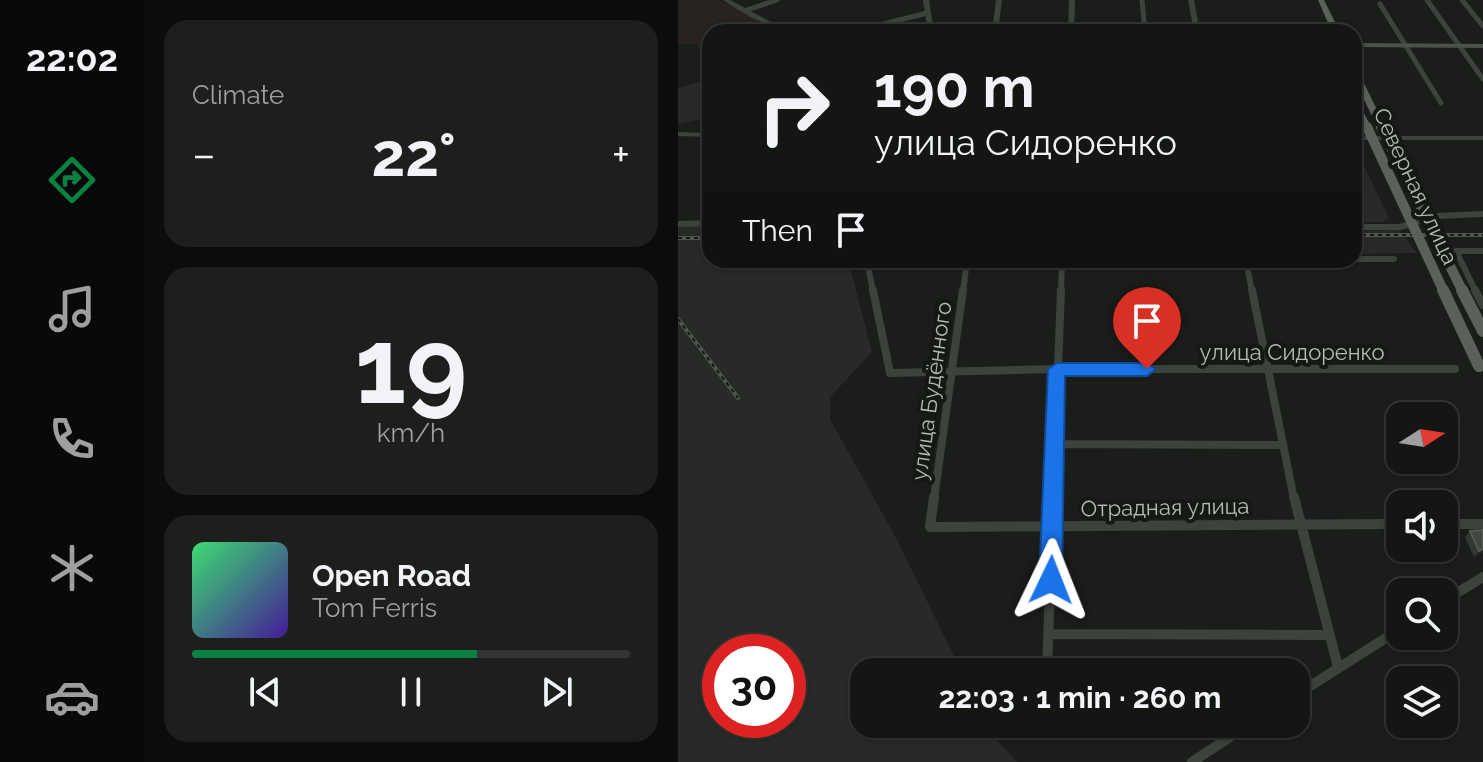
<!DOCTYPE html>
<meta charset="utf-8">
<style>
:root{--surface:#141614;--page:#1d1f1d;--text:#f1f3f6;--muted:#9d9fa0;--line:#333534;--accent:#0b8043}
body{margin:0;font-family:Raleway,sans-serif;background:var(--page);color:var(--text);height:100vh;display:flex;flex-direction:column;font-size:30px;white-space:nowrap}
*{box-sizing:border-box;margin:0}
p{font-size:26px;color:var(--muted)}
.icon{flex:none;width:44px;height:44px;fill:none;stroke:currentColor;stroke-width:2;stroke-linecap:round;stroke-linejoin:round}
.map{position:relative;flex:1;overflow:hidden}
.details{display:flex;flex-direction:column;gap:20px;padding:20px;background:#0b0c0b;width:534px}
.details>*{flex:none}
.banner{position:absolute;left:24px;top:24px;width:660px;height:244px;border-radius:24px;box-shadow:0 2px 6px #0004,0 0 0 2px var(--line);background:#141614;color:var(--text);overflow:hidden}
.needle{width:52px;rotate:78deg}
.fabs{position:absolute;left:708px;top:402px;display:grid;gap:16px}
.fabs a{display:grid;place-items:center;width:72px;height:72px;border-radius:16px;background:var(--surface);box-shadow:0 2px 6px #0004,0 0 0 2px var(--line);font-size:40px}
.speed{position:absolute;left:24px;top:634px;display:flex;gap:16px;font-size:40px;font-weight:700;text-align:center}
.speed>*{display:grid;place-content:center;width:104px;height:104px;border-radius:50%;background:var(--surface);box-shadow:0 2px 6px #0004,0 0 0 2px var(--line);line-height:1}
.speed .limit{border:12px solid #d22;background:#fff;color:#111}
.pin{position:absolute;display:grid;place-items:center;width:68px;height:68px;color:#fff;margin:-82px -34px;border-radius:50% 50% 50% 0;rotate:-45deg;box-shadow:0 0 8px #0007}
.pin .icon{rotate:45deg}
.me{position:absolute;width:88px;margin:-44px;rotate:2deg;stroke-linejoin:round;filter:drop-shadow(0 0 6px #0008)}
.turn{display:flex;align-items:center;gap:28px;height:168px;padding:0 40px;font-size:36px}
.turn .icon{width:104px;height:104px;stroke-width:2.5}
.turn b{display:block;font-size:56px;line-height:68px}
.then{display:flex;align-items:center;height:76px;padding:0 40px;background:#0003;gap:16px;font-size:30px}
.big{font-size:60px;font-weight:700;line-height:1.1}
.details .card{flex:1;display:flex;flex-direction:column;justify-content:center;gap:12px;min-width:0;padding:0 28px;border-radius:24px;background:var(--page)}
.details .dial{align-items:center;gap:0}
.dial b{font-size:104px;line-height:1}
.song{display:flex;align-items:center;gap:24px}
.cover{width:96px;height:96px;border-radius:12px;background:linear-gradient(135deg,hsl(140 70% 55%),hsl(260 70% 35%))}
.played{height:8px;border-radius:4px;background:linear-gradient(90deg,var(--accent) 65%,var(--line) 65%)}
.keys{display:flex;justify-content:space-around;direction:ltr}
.heat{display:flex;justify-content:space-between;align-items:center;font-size:44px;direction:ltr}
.trip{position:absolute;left:172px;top:658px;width:460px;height:80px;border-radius:24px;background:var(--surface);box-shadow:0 2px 6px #0004,0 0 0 2px var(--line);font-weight:700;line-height:80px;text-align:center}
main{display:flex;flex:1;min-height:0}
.dock{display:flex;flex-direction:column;width:144px;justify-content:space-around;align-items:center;background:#080908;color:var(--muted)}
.dock .icon{width:56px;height:56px}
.dock .on{color:var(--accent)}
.dock b{font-size:36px;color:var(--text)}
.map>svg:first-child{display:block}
.built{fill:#272a27;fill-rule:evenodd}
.green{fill:#282321}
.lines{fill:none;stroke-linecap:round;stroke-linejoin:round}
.minor-far3{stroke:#3c423c;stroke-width:5}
.minor-far2{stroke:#3c423c;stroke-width:6}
.minor-far1{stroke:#3c423c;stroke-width:8}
.minor{stroke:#3c423c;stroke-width:10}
.tertiary{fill:#3c423c;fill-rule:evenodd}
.secondary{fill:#4b524a;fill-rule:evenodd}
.primary{fill:#596158;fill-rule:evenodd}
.rail-casing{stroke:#50574f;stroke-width:4}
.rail{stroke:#161816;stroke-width:2;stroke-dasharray:4;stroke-linecap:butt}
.primary-bridge-far2{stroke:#596158;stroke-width:7}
.primary-bridge-far1{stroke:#596158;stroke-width:10}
.primary-bridge{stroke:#596158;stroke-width:12}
.wall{fill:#343834}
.shaded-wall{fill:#252725}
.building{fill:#424641;stroke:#535952;stroke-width:2}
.route{fill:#1a73e8;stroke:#114b97;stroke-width:2}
.labels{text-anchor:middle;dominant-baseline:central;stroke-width:8;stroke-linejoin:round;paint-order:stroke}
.street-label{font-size:22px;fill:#b1bcae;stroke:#161816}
</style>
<main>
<nav class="dock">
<b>22:02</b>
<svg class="icon on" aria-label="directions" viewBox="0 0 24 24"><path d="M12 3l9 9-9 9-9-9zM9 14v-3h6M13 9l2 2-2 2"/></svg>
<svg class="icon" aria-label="music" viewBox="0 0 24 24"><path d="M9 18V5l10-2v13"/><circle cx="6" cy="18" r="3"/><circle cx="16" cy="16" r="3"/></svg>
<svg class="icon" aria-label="phone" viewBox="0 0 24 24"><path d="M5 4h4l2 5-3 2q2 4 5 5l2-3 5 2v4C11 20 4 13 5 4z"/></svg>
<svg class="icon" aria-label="climate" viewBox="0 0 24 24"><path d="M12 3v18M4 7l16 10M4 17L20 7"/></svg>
<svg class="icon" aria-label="car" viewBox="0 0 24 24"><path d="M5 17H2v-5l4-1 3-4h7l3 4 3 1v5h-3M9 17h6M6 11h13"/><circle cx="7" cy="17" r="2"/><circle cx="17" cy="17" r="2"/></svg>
</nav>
<section class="details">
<div class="card"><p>Climate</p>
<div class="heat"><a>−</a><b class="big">22°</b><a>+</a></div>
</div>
<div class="card dial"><b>19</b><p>km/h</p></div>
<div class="card">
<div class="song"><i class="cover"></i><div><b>Open Road</b><p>Tom Ferris</p></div></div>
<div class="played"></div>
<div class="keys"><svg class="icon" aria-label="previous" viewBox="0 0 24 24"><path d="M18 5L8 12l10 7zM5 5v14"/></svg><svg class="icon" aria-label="pause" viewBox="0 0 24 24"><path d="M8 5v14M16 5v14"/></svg><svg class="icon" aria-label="next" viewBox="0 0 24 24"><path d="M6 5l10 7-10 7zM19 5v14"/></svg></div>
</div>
</section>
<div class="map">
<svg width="805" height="762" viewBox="0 0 805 762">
<rect width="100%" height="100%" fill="#1b1d1b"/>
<path class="built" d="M32,79V117L0,124V88Z
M676,145L711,218L704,222H676Z
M32,225V260H292L171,263L194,352L152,397V419L217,536L284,672H186V724H310L318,739L339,762H0V226ZM42,652H110V720H42Z
M720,230L739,253L676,254V231Z"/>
<path class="green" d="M0,0H41L105,32H32V62L17,44H0Z"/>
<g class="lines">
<path class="minor-far3" d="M464,0L467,32
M749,0L805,79
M784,0L805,26
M702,4L763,103
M69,10L99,0
M174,32L249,13"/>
<path class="minor-far2" d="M0,224L32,223
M676,227H722L759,216L805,214
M676,259H716
M189,260L195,292
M243,260H473
M568,260L574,292
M285,292L289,260
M383,292L384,261
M798,292L778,251H805"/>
<path class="minor-far1" d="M195,290L212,373L379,369H777
M574,290L616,499
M797,290L805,305
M377,444L604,445
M256,499L285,290
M375,499L383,290"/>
<path class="minor" d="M256,497L252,527L722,524
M616,497L660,667
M766,524H805
M766,601L805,577
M371,634L650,635
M369,672L375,497
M618,695L722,629
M477,724L565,728
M514,762L572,724"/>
<path class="tertiary" d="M45,0H52L91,21L127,32C98,32 68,16 45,0Z
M245,0H251L256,32H250Z
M318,0H324L320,32H314Z
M391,0H397L396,32H390Z
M510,0H516L522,32H516Z
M0,132L32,133V137L0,136Z
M676,136H805V140H676Z"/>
<path class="secondary" d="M676,43L805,44V48L676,47Z"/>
<path class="primary" d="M640,0H646L662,32H654Z
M676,69L680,71L704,120L703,122L696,120L676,79Z"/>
<defs>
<path id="rail" d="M676,235H805
M0,238H32
M0,319L60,398"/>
</defs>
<use href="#rail" class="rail-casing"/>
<use href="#rail" class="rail"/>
<path class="primary-bridge-far2" d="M676,100L690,129
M700,120L704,129"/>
<path class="primary-bridge-far1" d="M689,127L766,292
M703,127L785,292"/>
<path class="primary-bridge" d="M765,290L801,366
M784,290L805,331"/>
</g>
<path class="wall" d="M805,530V552L796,557L787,537L792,531Z"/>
<path class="shaded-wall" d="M805,549V552L796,557L801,551Z"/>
<path class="building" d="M805,530V549L801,551L792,531Z"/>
<path class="route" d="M379,363H469L478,369L469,376H387L384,580L381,587L373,591L365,587L361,580L370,369Z"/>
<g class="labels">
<g class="street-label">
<text transform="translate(738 186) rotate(65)">Северная улица</text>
<text x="614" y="352">улица Сидоренко</text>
<text transform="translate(253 391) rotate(-82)">улица Будённого</text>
<text transform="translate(487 507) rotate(-1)">Отрадная улица</text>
</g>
</g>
</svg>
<div class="fabs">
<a><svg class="needle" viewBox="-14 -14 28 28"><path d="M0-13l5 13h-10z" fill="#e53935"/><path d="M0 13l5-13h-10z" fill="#9d9fa0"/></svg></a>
<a><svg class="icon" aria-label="sound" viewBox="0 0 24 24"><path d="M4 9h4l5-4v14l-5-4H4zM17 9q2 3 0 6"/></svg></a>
<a><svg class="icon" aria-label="search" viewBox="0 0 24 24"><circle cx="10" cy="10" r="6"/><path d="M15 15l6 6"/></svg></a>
<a><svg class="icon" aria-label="layers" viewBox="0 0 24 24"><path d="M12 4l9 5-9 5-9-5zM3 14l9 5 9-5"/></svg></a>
</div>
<div class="speed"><div class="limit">30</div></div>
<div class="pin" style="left:469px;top:369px;background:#d93025"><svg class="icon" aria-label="arrive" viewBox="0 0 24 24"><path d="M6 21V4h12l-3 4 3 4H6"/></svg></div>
<svg class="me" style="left:373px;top:580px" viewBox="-20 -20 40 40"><path d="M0-17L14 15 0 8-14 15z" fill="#1a73e8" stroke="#fff" stroke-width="4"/></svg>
<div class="trip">22:03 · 1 min · 260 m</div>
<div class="banner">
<div class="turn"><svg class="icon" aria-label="right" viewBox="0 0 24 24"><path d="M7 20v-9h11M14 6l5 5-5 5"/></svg><div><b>190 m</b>улица Сидоренко</div></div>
<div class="then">Then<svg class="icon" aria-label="arrive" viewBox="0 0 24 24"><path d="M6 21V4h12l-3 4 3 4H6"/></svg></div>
</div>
</div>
</main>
